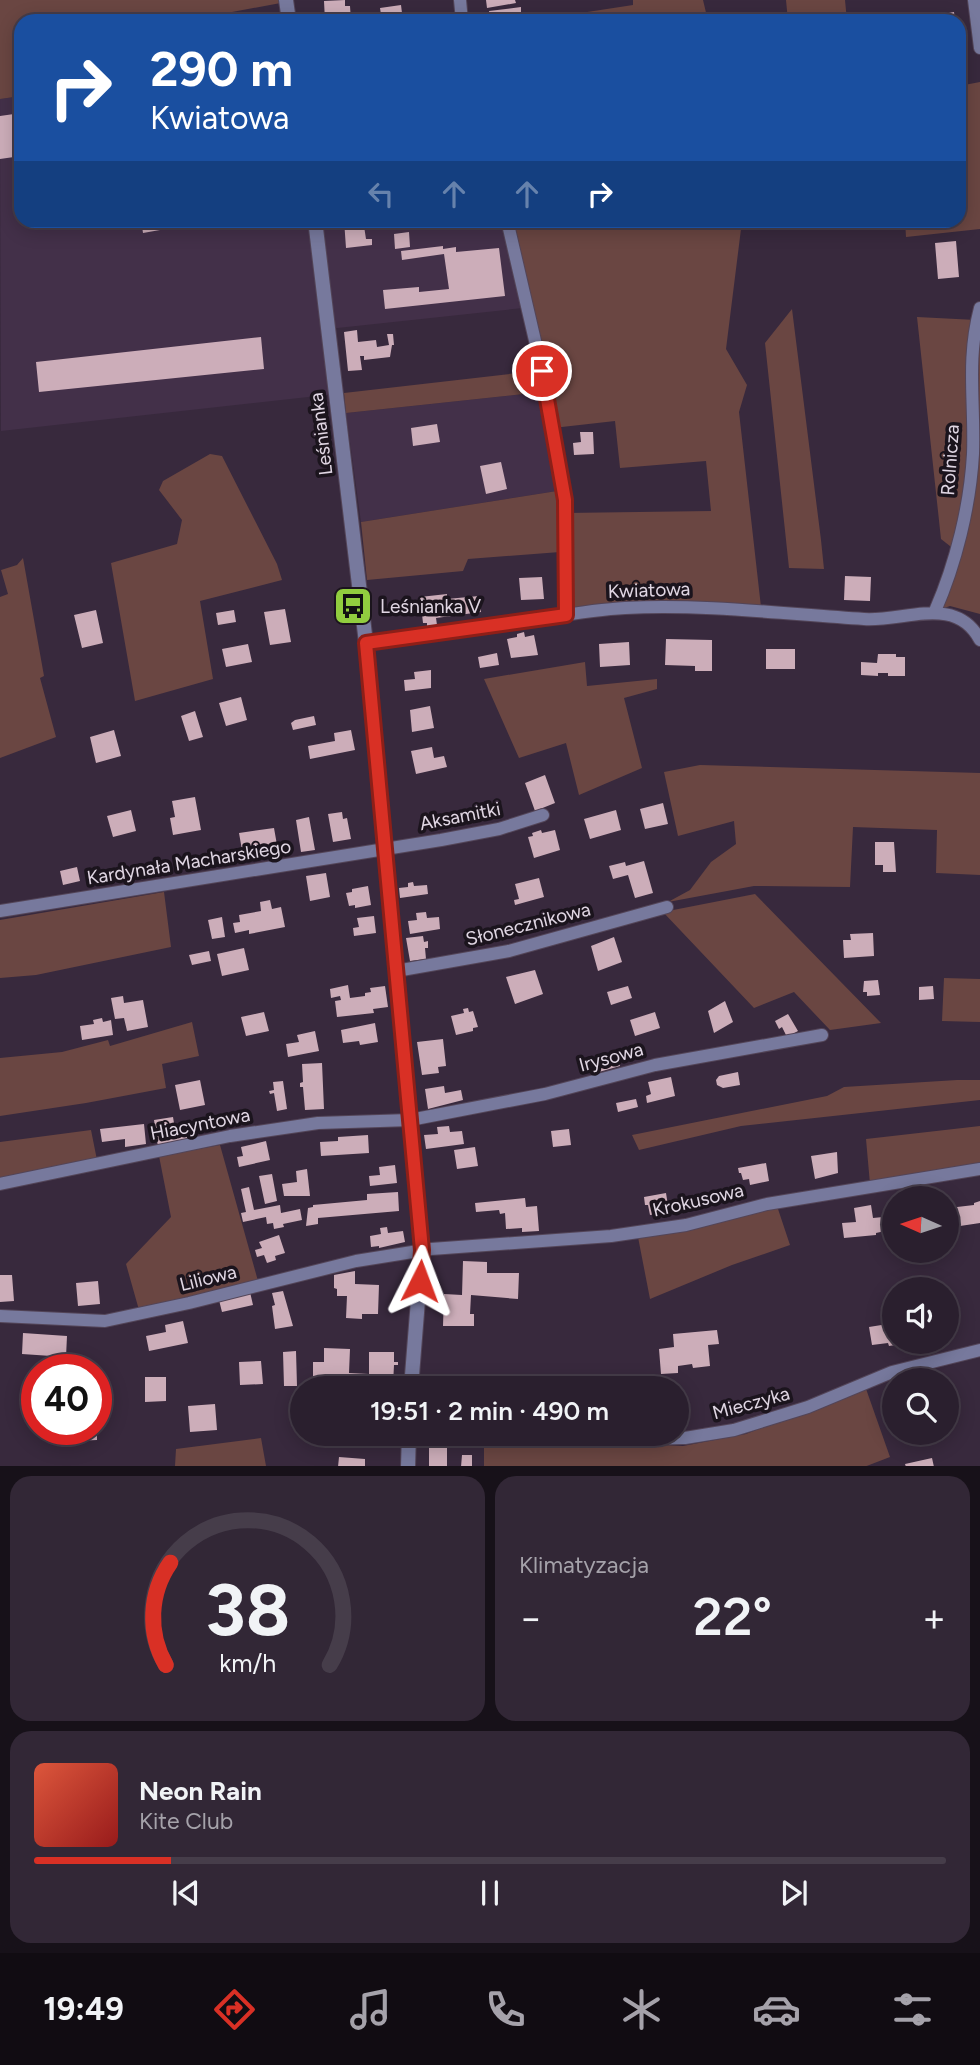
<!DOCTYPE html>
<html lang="pl">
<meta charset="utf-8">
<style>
:root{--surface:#2a1f2e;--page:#322736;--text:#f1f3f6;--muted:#a5a2aa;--line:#463d4a;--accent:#d93025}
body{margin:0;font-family:Figtree,sans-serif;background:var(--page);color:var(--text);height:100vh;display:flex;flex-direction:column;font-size:26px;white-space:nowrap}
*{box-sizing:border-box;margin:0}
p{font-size:23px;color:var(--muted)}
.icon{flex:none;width:38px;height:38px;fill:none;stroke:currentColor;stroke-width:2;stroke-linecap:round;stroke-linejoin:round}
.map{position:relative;height:1466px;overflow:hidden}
.details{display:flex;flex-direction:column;gap:10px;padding:10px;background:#171119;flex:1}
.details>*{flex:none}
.top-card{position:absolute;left:14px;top:14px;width:952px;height:214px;border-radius:21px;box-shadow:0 4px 18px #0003,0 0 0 2px var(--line);background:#1a4fa0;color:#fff;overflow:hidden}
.needle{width:46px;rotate:273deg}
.controls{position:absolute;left:882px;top:1186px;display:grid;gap:14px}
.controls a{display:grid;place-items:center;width:77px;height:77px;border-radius:50%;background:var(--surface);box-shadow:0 4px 18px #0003,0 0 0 2px var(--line);font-size:35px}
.speed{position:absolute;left:21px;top:1354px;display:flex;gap:14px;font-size:35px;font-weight:700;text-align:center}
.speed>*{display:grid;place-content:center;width:91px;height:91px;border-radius:50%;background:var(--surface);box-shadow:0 4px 18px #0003,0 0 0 2px var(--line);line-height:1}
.speed .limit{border:10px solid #d22;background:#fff;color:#111}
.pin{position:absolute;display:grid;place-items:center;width:60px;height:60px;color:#fff;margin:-30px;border:4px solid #fff;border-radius:50%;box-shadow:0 2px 7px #0007}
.me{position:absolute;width:77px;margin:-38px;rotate:3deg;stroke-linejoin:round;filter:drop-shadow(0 0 5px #0008)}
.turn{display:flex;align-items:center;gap:24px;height:147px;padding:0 21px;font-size:32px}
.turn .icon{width:91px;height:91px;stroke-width:2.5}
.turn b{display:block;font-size:49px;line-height:60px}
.lanes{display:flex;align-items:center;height:66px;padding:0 21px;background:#0003;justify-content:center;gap:35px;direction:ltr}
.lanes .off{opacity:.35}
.big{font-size:52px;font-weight:600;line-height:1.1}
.details .tile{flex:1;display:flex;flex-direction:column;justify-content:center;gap:10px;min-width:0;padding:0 24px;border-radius:21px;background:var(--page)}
.details .dial{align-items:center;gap:0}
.dial svg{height:182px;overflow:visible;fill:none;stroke:var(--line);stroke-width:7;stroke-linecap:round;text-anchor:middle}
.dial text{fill:var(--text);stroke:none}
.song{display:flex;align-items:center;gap:21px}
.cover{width:84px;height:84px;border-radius:10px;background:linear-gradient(135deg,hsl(10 70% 55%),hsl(0 70% 35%))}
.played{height:7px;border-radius:4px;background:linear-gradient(90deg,var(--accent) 15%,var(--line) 15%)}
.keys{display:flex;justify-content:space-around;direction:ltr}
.heat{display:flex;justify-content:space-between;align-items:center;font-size:38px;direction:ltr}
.details .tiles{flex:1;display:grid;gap:10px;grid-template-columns:1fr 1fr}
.tile:last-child{grid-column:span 2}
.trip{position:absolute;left:290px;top:1376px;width:399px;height:70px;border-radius:35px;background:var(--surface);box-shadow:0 4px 18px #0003,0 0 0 2px var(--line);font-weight:600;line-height:70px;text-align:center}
.menu{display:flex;height:112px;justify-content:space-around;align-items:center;background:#110c12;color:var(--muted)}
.menu .icon{width:49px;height:49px}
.menu .selected{color:var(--accent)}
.menu b{font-size:32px;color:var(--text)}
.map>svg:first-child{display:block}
.built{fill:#433049}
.green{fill:#6a4642}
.building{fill:#ccadb9}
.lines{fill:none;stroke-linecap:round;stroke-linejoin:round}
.minor-casing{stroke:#534558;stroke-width:14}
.tertiary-casing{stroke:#534558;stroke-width:16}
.minor{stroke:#77799d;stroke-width:12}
.tertiary{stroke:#77799d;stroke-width:14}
.route-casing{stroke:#8d1f18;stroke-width:18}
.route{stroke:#d93025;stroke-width:12}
.labels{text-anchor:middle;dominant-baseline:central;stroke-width:7;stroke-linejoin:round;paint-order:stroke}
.street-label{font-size:19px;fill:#e0d6e3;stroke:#1b141d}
.poi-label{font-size:19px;fill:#e0d6e3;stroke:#1b141d;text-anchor:start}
</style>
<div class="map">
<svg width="980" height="1467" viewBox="0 0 980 1467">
<rect width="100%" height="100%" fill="#38293d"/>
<path class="built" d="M21,96V220L502,221L523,308L328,329L335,394L1,431L0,99Z
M542,392L557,491L361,522L346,413Z"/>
<path class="green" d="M0,0H286V2L184,21H21V96L0,99Z
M633,0H703L708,21L535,20L633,5Z
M786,0H845L847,21H788Z
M980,82V229L906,237L905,221L959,220V86Z
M866,220V223L784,230L783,221Z
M506,221H742L726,349L747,385L739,412L761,607L567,615L565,513L711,511L706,461L620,468L615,421L553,428Z
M980,308V614L950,606L935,611L955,550L941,539L917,317L976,320Z
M792,309L821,540L824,569L789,568L765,343Z
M535,371L542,392L346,413L344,393Z
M210,454L222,456L277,564L282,580L200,601L213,679L135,701L111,563L177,544L182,520L159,490L163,481Z
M557,491L560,552L468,559L463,571L367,580L361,522Z
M23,558L44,676L40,678L56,737L0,758V597L8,594L1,570L17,565Z
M585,662L587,686L657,679V689L624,698L642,768L579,795L566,743L519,758L484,679Z
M700,765L980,773V875L936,873L937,830L853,827L850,887L754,886L668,902L690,890L711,862L736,844L734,821L678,836L664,772Z
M164,892L171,947L36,975L0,978V920Z
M755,894L881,1023L830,1030L794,992L754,1008L663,912Z
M944,978L980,979V1022L942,1021Z
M192,1022L199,1056L162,1064L166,1088L86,1103L0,1116V1058L62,1052L108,1040L110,1046Z
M957,1080H980V1100L741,1126L639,1150L632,1135L827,1096L844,1087Z
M980,1126V1166L870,1184L866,1139Z
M91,1130L97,1160L0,1180V1142Z
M220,1145L258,1281L139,1310L126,1264L171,1217L159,1156Z
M777,1206L790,1245L732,1265L650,1299L638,1237Z
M865,1386L890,1457L864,1467H484V1436L683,1446L746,1434Z
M261,1438L266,1466H175L176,1449Z"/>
<path class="building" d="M345,0V6H350L351,21H325L324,1Z
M486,0H515L516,3L487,8Z
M401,5L403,21H382L380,8Z
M521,7V16L490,18L489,11Z
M954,12L955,21H937V15Z
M21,113V156L0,159V116Z
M141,220H194V224L143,233Z
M344,220H368L369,226H364L366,239H372V245L346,248Z
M409,232L410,247L395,249L394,234Z
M956,241L959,277L938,279L935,243Z
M443,246V249L456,247V252L499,248L505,296L385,309L383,290L419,287V292L449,289L444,254L402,260L401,251Z
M357,330L358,342L376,340L377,347L389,345L387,334H393L394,345H392L390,357L364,360V356H360L362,370L348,371L344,332Z
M261,337L264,369L39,392L36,362Z
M437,424L440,442L413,446L411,428Z
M580,432H593L594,454L574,455L573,443L581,442Z
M501,462L507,489L486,494L480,466Z
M845,576L871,577L870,601L844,600Z
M542,577L544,599L521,600L519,578Z
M447,594V599L479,596L481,612L436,618L437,625L427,626V623H423L420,597Z
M285,609L291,642L270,645L264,612Z
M96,610L103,643L82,648L74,615Z
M234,610L236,622L218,625L216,613Z
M524,632L525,637L534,635L538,655L511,658L507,639L517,637V634Z
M666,639L712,640V671H695V666L665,665Z
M629,642L630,665L600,667L599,644Z
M248,644L252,662L226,667L222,649Z
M766,649H795V669H766Z
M497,653L499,665L480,668L478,657Z
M878,654H896V657H905V676H888V673H878V676L861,675V662L877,663Z
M431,670V688L405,691L404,680L415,679L414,672Z
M241,697L247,720L226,726L219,703Z
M430,706L434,728L412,732L410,710Z
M195,711L203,737L189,741L181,716Z
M314,716L316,725L293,730L291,723L295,720Z
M114,730L121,756L96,763L90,737Z
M351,730L355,750L310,759L308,746L335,741L334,733Z
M432,747L434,758L444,756L447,767L416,774L411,751Z
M545,775L555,803L535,811L525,783Z
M195,797L201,830L173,835L170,818L175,817L172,801Z
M663,803L668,824L645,829L640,809Z
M131,810L136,831L113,837L107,816Z
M616,810L621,830L590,839L584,819Z
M342,812L343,819L347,818L351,839L333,842L328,814Z
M309,817L315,850L301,852L296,820Z
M274,828L277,845L242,850L239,833Z
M541,830L542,833L555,830L560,850L534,858L528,837L533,836L532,833Z
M875,842H894L896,872H883V865H875Z
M644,861L653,893L635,898L628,875L613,879L609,866L625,862L626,866Z
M77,867L80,881L63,885L60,871Z
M326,873L330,897L310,901L306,876Z
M539,878L544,897L515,905L514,900L519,899L515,884Z
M413,882L414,886L427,885L428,894L400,898L399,888L408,887V883Z
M368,886L371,905L355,908V905L349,906L346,893L352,892V889Z
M270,900L272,909L281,907L285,927L249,934V930L235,933L233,923L240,922L239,915L261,911L260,902Z
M426,912L427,918L439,917L440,929L410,934L408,921L417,920L416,913Z
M374,916L376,933L354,936L353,928L359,927L357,918Z
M222,917L225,937L212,939L208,920Z
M873,933L874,956L844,958L843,940H851L850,934Z
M423,936L424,942L428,941V948H425L426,959L410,961L406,938Z
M614,937L622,962L598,971L591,946Z
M244,948L249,970L222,976L217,954Z
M209,951L211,961L192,965L189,955Z
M535,970L543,994L515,1004L506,977Z
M878,980L880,995L867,996V992H863L864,981Z
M348,985L350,998L365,996V993L371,992L370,988L385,986L388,1007L373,1009L374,1013L337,1017L335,1001L341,1000L340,996L331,998L330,989Z
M628,986L632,998L611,1005L607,992Z
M933,986L934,999L919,1000V987Z
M123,996L124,1003L143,1000L148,1027L127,1031L124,1018L115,1019L111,998Z
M725,1001L733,1022L714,1033L708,1011Z
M468,1008L469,1012L473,1011L478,1027L473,1028V1031L456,1035L451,1016L464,1013L463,1009Z
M264,1012L269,1031L246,1036L241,1017Z
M655,1012L660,1028L635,1036L630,1020Z
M788,1014L798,1031L787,1037L782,1027L779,1029L775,1021Z
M102,1018L103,1022L111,1020L113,1035L82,1040L80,1026L94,1024L93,1020Z
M375,1023L378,1042L360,1045L359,1041L343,1043L341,1030Z
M315,1031L319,1051L288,1057L286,1044L299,1042L297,1035Z
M443,1039L446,1066L438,1067L439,1073L422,1075L417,1042Z
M617,1052L620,1066L599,1072L596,1057Z
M322,1063L324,1109L305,1110L303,1087H300V1083L303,1082L302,1064Z
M738,1072L740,1085L723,1088L717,1085L716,1080L719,1076Z
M671,1077L675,1096L647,1103L646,1096L651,1094L648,1082Z
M200,1080L205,1105L180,1110L175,1085Z
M283,1081L287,1109L277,1111L274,1093L270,1094L269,1091L274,1090L273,1082Z
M444,1086L445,1093L461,1090L463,1100L428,1109L425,1089Z
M636,1099L638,1107L618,1112L616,1103Z
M173,1117L175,1129L190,1127L192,1141L158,1147L154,1120Z
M144,1124L146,1144L125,1147V1139L102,1142L100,1129Z
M449,1126L450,1132L462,1131L464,1144L426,1149L424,1135L438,1134L437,1127Z
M569,1129L571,1145L553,1147L551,1131Z
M368,1135L369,1153L321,1156L320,1142L338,1141V1137Z
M266,1141L270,1160L239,1167L237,1157L243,1156L241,1147Z
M475,1147L478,1166L457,1169L454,1150Z
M837,1152L838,1173L815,1179L811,1156Z
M766,1163L769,1181L750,1185L749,1179L743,1180L741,1173H739L738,1168Z
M395,1165L397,1183L370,1186L369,1176L380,1175L379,1167Z
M307,1169L310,1196H284L282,1184L297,1182L296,1171Z
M272,1174L277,1201L265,1204L259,1176Z
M249,1187L254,1210L280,1205L281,1213L300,1209L302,1220L283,1224L284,1227L274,1229L273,1223L267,1224L266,1217L243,1222L241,1213L246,1212L241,1189Z
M398,1192L399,1211L318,1218V1224L306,1226L308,1208L313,1207V1205L367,1200V1194Z
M666,1193L669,1212L650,1215L648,1205H645L644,1197Z
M525,1198L526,1207L537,1206L539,1231L522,1232V1228L506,1229L505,1213L500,1214L499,1210L476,1212L475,1203Z
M980,1201V1223L960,1226L957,1207L974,1205V1203Z
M871,1205L873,1218L883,1217L885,1231L876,1233V1235L844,1238L842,1223L856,1222L854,1208Z
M387,1227L388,1233L403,1231L405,1242L379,1248V1246L371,1247L370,1236L381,1234L380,1228Z
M279,1235L285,1253L275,1256L276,1260L267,1263L264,1255L257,1257L255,1250L262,1248L259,1242Z
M463,1261L487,1262V1273H519L518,1299L471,1295L470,1314H474V1326H443L444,1294L462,1295Z
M355,1271V1284L379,1285L378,1314H362V1319L346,1318L347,1296H337V1289L334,1288V1275Z
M0,1275H12L14,1301L0,1302Z
M98,1281L100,1304L78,1306L76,1283Z
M283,1291L293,1326L275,1329L272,1306L275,1305L272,1293Z
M250,1292L253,1305L222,1312L219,1300Z
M183,1321L188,1343L149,1351L146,1336L166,1332L165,1325Z
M894,1323V1342L901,1344L889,1346L888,1343L872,1345L869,1327Z
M717,1330L719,1344L708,1345L710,1366L693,1368L692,1364L678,1366V1373L661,1374L659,1349L674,1347L673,1334Z
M23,1333L67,1336L66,1357L22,1354Z
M324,1348L350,1349L349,1373L369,1374V1352H394V1362H398V1365H394L393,1385L368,1384L369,1388L313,1387V1362H324Z
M296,1351L297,1386H284L283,1352Z
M261,1361L263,1384L240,1385L239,1362Z
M33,1371H37V1393H32Z
M145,1377H166V1401L145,1402Z
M215,1404L217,1430L190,1432L188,1406Z
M75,1430H97V1440L75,1441Z
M429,1448H447V1467H429Z
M462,1455H472V1467H461Z
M339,1457L365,1459V1467H338Z
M932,1458L934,1467H906L905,1464Z"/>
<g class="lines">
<defs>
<path id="minor" d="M460,0L462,21
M974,0L980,48
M507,220L546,388L565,500L567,615
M935,611C956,563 970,506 973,454C975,401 966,361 980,308
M366,643C417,636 468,629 519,622C554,617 589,610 625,608C705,604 784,614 864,619C904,622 956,594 980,640
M0,911L441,840L499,829L543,815
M396,971L509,951L667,907
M0,1184L230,1136L318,1123L410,1120L545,1094L655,1065L822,1035
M0,1316L105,1321L189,1303L356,1261L431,1249L611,1236L686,1225L767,1204L980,1169
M522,1433L636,1439L685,1438L734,1430L808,1407L892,1372L980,1350"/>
<path id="tertiary" d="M286,0L289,21
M315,220L366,643L422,1250L411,1388
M408,1467L409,1433"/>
</defs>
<use href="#minor" class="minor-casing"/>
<use href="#tertiary" class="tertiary-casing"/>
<use href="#minor" class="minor"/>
<use href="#tertiary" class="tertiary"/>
</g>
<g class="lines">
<defs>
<path id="route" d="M420,1281L422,1250L366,643L566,615L565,500L542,371"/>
</defs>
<use href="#route" class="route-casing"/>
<use href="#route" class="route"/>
</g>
<defs>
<symbol id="bus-square" viewBox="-11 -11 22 22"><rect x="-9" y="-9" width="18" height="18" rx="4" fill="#91cd3f" stroke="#1b141d"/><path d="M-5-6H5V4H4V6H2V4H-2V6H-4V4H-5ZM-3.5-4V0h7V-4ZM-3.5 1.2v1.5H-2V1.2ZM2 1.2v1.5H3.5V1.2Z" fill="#111"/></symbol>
</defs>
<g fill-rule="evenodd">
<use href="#bus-square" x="331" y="584" width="44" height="44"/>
</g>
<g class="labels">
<g class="street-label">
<text transform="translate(321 434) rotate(-97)">Leśnianka</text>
<text transform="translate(950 460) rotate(-86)">Rolnicza</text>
<text transform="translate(649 590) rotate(-2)">Kwiatowa</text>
<text transform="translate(460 816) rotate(-11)">Aksamitki</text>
<text transform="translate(189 862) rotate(-9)">Kardynała Macharskiego</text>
<text transform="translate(528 924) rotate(-14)">Słonecznikowa</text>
<text transform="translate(611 1057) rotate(-15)">Irysowa</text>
<text transform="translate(200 1124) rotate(-11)">Hiacyntowa</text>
<text transform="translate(698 1200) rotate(-13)">Krokusowa</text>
<text transform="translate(208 1278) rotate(-14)">Liliowa</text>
<text transform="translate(751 1403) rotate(-15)">Mieczyka</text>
</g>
<g class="poi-label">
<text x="380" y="606">Leśnianka V</text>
</g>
</g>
</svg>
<div class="controls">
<a><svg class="needle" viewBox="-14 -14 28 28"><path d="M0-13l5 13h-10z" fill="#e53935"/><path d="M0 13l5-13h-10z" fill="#a5a2aa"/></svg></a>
<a><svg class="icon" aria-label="sound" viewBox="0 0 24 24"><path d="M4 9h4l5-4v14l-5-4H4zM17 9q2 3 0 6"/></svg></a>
<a><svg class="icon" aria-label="search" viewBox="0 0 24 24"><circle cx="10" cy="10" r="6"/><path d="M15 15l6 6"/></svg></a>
</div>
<div class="speed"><div class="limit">40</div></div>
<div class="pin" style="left:542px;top:371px;background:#d93025"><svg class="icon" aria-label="arrive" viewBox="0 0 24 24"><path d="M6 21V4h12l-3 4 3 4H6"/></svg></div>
<svg class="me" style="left:420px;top:1281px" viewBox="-20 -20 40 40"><path d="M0-17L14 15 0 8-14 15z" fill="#d93025" stroke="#fff" stroke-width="4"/></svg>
<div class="trip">19:51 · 2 min · 490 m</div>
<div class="top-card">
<div class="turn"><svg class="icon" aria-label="right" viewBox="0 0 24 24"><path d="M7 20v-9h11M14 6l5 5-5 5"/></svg><div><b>290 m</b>Kwiatowa</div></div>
<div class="lanes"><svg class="icon off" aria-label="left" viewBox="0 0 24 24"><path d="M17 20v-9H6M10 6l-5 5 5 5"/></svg><svg class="icon off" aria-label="ahead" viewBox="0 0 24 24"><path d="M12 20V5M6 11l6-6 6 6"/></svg><svg class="icon off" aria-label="ahead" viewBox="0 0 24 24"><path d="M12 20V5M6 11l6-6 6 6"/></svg><svg class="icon" aria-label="right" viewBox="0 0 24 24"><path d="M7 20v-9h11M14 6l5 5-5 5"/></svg></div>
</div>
</div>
<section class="details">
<div class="tiles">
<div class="tile dial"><svg viewBox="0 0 100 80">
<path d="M14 69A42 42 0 1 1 86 69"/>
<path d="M14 69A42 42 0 0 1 16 24" stroke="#d93025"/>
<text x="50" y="56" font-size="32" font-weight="700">38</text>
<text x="50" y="72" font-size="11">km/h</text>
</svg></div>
<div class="tile"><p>Klimatyzacja</p>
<div class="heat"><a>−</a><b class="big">22°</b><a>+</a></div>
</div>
<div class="tile">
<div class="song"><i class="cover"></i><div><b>Neon Rain</b><p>Kite Club</p></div></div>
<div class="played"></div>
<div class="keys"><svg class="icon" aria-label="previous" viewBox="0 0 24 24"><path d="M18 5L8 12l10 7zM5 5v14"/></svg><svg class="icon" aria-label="pause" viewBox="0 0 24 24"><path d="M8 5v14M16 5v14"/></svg><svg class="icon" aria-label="next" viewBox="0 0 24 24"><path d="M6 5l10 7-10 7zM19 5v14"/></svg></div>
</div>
</div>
</section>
<nav class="menu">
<b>19:49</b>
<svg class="icon selected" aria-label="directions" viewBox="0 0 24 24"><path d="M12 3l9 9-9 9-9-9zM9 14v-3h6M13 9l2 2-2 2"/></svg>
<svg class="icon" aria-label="music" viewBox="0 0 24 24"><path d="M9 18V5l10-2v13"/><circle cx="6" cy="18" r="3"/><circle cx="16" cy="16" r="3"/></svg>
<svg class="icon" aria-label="phone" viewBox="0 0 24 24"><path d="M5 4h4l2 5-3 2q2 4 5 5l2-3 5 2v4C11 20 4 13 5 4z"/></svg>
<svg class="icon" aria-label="climate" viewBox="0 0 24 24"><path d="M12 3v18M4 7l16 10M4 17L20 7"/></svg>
<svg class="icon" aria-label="car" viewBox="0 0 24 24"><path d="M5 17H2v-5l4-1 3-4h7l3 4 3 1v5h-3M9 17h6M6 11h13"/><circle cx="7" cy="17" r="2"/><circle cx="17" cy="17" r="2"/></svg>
<svg class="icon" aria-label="filters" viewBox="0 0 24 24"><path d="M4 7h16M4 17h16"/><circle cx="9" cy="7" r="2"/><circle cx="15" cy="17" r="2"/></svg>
</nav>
